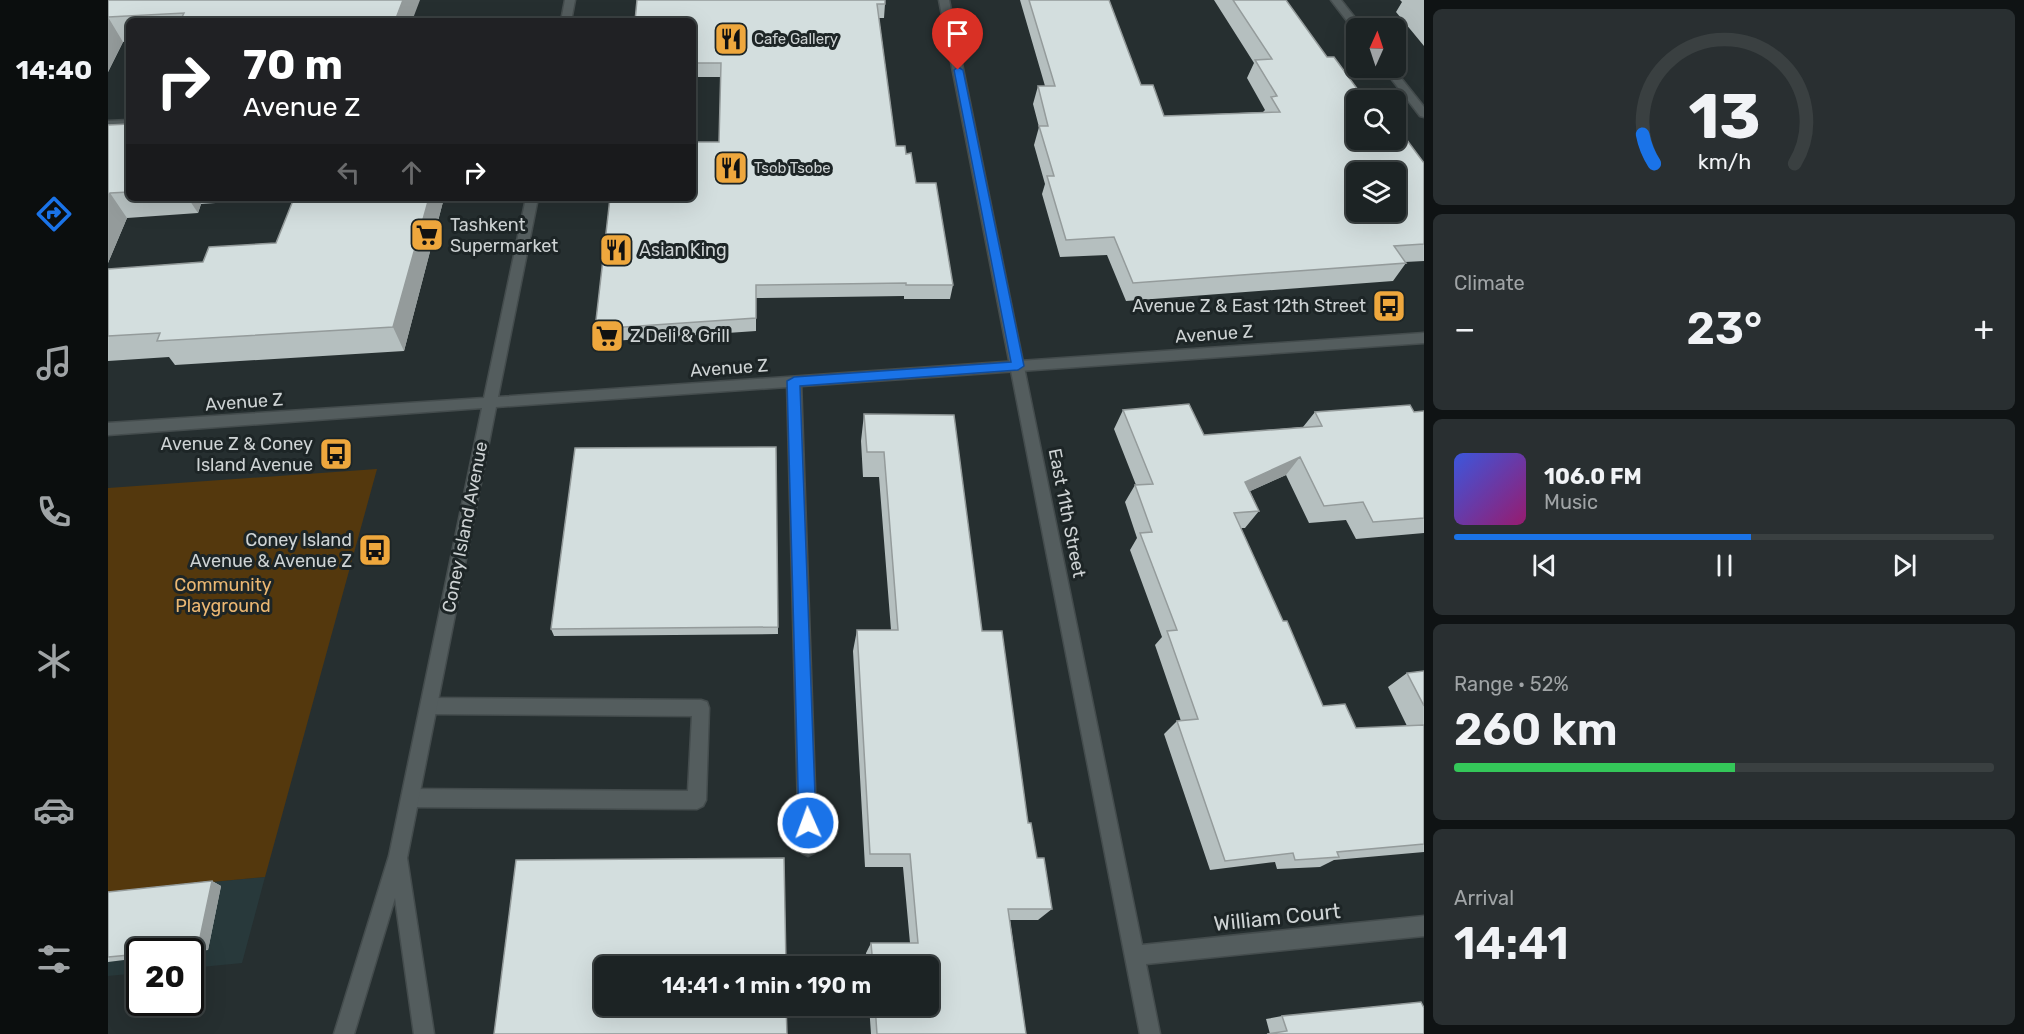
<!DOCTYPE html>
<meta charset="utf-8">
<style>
:root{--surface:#1c2324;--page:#292f31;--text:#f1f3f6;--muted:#a0a4a6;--line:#3a4041;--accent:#1a73e8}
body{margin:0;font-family:Rubik,sans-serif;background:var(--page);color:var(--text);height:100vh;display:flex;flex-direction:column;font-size:22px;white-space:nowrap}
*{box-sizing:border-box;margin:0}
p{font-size:20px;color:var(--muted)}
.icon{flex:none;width:33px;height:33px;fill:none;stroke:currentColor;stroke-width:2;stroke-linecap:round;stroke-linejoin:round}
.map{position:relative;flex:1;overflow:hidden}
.sheet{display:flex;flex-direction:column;gap:9px;padding:9px;background:#0f1314;width:600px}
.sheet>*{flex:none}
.banner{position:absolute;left:18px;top:18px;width:570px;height:183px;border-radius:9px;box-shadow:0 6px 24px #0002,0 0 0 2px var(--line);background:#202124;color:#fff;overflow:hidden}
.needle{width:39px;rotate:3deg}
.tools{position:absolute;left:1238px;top:18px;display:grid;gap:12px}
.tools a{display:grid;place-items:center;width:60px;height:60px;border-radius:9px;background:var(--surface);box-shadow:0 6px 24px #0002,0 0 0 2px var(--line);font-size:30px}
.speed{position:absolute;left:18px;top:938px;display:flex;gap:12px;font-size:30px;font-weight:700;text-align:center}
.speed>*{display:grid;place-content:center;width:78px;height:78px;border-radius:50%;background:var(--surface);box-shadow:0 6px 24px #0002,0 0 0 2px var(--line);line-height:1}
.speed .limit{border:3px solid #111;border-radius:9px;background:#fff;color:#111}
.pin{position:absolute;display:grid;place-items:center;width:51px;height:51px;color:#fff;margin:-62px -26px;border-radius:50% 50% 50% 0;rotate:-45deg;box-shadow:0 0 6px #0007}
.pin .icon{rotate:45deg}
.me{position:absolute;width:66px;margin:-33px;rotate:358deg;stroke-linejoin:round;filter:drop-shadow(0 0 4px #0008)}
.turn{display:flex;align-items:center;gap:21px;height:126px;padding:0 18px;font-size:27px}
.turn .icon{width:78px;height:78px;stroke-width:2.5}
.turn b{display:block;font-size:42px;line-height:51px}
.lanes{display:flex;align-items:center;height:57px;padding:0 18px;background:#0003;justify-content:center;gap:30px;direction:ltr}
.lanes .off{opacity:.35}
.big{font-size:45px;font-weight:600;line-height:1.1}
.sheet .tile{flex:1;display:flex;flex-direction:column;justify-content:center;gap:9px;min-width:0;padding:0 21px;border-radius:9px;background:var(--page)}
.sheet .dial{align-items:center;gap:0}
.dial svg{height:156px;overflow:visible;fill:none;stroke:var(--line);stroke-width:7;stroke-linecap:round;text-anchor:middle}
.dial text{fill:var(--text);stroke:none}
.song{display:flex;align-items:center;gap:18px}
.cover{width:72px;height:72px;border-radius:9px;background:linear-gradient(135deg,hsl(230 70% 55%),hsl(320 70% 35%))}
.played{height:6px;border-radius:3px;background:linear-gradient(90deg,var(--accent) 55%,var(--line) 55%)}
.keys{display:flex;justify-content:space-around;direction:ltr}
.heat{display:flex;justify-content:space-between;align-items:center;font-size:33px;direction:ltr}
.charge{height:9px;border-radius:4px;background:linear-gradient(90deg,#34c759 52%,var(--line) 0)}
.trip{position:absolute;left:486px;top:956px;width:345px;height:60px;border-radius:9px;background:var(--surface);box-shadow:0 6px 24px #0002,0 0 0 2px var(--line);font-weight:600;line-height:60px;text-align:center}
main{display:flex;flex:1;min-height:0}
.dock{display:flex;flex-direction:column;width:108px;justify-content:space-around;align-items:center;background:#0b0e0e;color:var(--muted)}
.dock .icon{width:42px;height:42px}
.dock .selected{color:var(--accent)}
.dock b{font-size:27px;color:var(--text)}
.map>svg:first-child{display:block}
.built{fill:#28393b}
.green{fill:#54380d}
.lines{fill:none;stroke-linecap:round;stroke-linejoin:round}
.lane-casing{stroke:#444c4d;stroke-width:3}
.street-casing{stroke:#444c4d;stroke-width:3}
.secondary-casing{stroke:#444c4d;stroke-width:3}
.lane{fill:#545d5e;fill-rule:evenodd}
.street{fill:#545d5e;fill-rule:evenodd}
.secondary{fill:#545d5e;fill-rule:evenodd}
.wall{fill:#b5bfbf}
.shaded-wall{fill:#949b9b}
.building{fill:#d3dede;stroke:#949b9b;stroke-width:1.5;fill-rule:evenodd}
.route{fill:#1a73e8;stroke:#114b97;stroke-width:1.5}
.labels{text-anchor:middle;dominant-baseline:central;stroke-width:6;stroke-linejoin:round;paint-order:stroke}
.far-poi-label{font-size:15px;fill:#ced3d4;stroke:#1d2526;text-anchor:start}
.poi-label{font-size:18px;fill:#ced3d4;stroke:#1d2526;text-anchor:start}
.street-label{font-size:18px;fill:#ced3d4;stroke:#1d2526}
.park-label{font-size:18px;fill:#ebb772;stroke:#1d2526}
.near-street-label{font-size:21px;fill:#ced3d4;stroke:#1d2526}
</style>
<main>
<nav class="dock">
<b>14:40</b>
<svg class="icon selected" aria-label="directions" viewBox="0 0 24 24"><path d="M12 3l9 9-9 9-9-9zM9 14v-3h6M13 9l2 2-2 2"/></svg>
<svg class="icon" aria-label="music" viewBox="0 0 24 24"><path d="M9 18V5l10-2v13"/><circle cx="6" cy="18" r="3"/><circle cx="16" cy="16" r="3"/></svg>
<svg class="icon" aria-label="phone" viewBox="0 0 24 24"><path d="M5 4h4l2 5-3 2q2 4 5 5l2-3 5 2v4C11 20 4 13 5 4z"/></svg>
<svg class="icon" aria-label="climate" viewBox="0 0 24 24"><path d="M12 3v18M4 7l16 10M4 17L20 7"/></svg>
<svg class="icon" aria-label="car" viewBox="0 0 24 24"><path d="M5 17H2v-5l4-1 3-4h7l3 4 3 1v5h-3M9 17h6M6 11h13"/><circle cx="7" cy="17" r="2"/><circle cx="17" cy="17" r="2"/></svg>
<svg class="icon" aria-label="filters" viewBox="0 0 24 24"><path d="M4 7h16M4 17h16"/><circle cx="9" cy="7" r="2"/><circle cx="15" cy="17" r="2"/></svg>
</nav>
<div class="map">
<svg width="1316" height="1034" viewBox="0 0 1316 1034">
<rect width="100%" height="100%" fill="#262f30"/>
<path class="built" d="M157,877L134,963L83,968L82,951H32L31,973L0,976V892Z"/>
<path class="green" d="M269,469L157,877L0,892V488Z"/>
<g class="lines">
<defs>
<path id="lane" d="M686,377L693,382L709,847L706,853L700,856L694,853L691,847L679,382Z
M321,698L593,700L599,702L601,708L598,800L595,806L589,809L303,807L297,804L294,798L297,792L303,789L580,791L584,716L321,714L315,712L313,706L315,700Z"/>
<path id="street" d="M831,0H841L1034,945L1316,916V936L1038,964L1052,1034H1032Z
M1223,0H1233L1255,28L1246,30Z
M1275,68H1285L1316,107V117L1312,116Z
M21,120V126L0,127V121Z"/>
<path id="secondary" d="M457,0H467L463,21H453Z
M418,198H430L390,397L1316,333V343L388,407L299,858L326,1034H306L287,898L246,1034H226L281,856L374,408L0,435V423L376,398Z"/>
</defs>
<use href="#lane" class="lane-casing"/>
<use href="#street" class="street-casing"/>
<use href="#secondary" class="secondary-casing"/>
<use href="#lane" class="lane"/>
<use href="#street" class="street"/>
<use href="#secondary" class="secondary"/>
</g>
<path class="wall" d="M0,0L304,21H21V41L15,42L0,72Z
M529,0L777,4L776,18H771L788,146L798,154L808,183L845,285L842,299H796V296L648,298V331L490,342L487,329L611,142L613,77H585V21Z
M912,0H1001L1033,85L1056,116L1155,112L1157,110L1139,78L1146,63L1106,0H1178L1219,57L1316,163V261L1297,262L1298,263L1285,281L1018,301L999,255L952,257L934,194L937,184L926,145L931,127L925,104L930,86H937Z
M1292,0H1316V46L1288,12L1294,2Z
M21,124V198H181L93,204L90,213L19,218L0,263V125Z
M186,198H336L296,351L67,365L61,357L0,361V269L95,262L168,243Z
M1015,410L1096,435L1195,427L1207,412H1306L1316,411V533L1248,539L1238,520L1201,523L1178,475L1142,491L1151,511L1137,528H1133L1175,621L1215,706L1248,728L1299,726L1280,687L1299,673L1316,671V852L1226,860L1212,867L1169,869L1167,862L1102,870L1056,734L1069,721H1073L1047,645L1054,637L1022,550L1029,538L1017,502L1027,485H1028L1006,429Z
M756,414L874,631L929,858L944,909L930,920H902L918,1034H763L761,1005H820V966H759L758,953L763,943H802L795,867H757L745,651L749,630H783L771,477H755L753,441Z
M668,447L670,634L446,636L443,629Z
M104,881L113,886L100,950L82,952V951H32V958L0,962V892Z
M1315,1008L1162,1034L1158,1019L1174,1016Z"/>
<path class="shaded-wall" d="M295,0H312L304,21H287Z
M0,17L15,42L0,72Z
M2,193L19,218L0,263V197Z
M80,198H90L93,204L90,213Z
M321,198H336L296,351L285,327Z
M1192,457L1178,475L1125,499L1137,482Z
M104,881L113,886L100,950L90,947Z"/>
<path class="building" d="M0,0H295L287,21H72L76,13L0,17Z
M529,0H777V4H769L788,146H797L798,154L803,153L808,183H828L845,285H798V283L648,285V318L487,329L502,198H585V142H611L613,63H585V21H527Z
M921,0H1001L1033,85H1045L1056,116L1172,112L1163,97L1169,96L1147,60L1164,59L1125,0H1178L1219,57H1226L1250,90H1261L1269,100H1248V140H1287V124L1316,163V244L1286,246L1298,263L1025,283L1006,237L958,240L939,176H946L931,126H940L930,86H947ZM1248,172H1287V212H1248Z
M21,124V192L2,193L0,197V125Z
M186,198H321L285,327L49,341L52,333L0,336V269L95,262L101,247L168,243Z
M1081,404L1096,435L1214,426L1207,412L1302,405L1306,412L1316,411V518L1265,522L1255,502L1216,506L1192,457L1137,482L1151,511L1126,513L1175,621H1179L1215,706L1237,704L1248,728L1316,725V844L1229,852L1231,857L1187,860L1185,853L1117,861L1069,721L1090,719L1059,631L1069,630L1032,533L1044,532L1027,485L1045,484L1015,410Z
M756,414L846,415L874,631H894L920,823H923L929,858H936L944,909H900L918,1034H769L767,1005H820V966H765L763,943H810L802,854H762L749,630H790L776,452H759Z
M668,447L670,627L443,629L467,448Z
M1316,671V706L1299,673Z
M676,858L678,966H496V1005H678L679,1034H386L408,860Z
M104,881L90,947L56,951H32V954L0,957V892Z
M1313,1002L1316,1008V1034H1159L1179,1031L1174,1016Z"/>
<path class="route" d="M850,67L855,70L916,366L910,370L692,386L708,823L706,829L700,831L694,829L691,823L679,381L686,377L903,362L846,70Z"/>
<defs>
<symbol id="restaurant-square" viewBox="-11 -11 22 22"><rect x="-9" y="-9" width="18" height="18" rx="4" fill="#eea73d" stroke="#1d2526"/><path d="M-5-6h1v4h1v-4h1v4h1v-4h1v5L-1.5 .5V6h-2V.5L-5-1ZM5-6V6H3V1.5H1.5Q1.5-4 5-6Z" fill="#111"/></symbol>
<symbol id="supermarket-square" viewBox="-11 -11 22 22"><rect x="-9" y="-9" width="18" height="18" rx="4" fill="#eea73d" stroke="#1d2526"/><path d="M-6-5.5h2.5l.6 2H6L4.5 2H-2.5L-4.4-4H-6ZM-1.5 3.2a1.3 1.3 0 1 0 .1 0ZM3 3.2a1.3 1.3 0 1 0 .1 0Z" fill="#111"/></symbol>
<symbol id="bus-square" viewBox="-11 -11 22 22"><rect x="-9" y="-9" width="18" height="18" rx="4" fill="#eea73d" stroke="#1d2526"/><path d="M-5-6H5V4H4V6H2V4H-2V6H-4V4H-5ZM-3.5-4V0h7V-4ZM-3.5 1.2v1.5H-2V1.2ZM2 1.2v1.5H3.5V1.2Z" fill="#111"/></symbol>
</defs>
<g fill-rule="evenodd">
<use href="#restaurant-square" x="604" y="20" width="38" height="38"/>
<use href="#restaurant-square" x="604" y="149" width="38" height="38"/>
<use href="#supermarket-square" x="300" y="216" width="38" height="38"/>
<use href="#restaurant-square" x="489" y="231" width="38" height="38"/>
<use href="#bus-square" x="1262" y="287" width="38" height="38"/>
<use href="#supermarket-square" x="480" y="317" width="38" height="38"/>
<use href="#bus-square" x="209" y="435" width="38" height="38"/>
<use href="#bus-square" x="248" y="531" width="38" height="38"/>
</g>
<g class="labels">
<g class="far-poi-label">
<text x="646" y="39">Cafe Gallery</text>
<text x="646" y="168">Tsob Tsobe</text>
</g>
<g class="poi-label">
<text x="342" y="225">Tashkent<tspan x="342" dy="21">Supermarket</tspan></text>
<text x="531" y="250">Asian King</text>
<text x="1258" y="306" text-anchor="end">Avenue Z &amp; East 12th Street</text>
<text x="522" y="336">Z Deli &amp; Grill</text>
<text x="205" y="444" text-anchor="end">Avenue Z &amp; Coney<tspan x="205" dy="21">Island Avenue</tspan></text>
<text x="244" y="540" text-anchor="end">Coney Island<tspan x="244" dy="21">Avenue &amp; Avenue Z</tspan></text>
</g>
<g class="street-label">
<text transform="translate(1106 334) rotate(-4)">Avenue Z</text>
<text transform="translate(621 368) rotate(-4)">Avenue Z</text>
<text transform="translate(136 402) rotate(-4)">Avenue Z</text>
<text transform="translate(959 513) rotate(79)">East 11th Street</text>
<text transform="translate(357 527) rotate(-79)">Coney Island Avenue</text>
</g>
<g class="park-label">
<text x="115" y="585">Community<tspan x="115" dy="21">Playground</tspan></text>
</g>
<g class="near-street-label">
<text transform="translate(1169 917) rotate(-6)">William Court</text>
</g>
</g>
</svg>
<div class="tools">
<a><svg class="needle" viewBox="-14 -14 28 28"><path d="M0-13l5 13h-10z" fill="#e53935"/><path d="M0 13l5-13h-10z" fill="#a0a4a6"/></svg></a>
<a><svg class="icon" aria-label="search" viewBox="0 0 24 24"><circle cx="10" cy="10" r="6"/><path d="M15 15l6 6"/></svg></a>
<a><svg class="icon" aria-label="layers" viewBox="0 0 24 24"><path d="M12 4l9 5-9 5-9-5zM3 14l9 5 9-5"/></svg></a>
</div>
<div class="speed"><div class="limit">20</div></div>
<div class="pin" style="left:850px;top:70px;background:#d93025"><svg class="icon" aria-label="arrive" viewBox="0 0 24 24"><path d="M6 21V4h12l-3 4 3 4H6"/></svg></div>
<svg class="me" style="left:700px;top:823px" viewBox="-20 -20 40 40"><circle r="17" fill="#1a73e8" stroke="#fff" stroke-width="3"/><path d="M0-11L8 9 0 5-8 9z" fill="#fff"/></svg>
<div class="trip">14:41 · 1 min · 190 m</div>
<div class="banner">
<div class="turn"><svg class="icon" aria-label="right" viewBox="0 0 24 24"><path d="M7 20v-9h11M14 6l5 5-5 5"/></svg><div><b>70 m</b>Avenue Z</div></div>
<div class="lanes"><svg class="icon off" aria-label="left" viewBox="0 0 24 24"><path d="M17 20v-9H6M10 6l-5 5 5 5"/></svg><svg class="icon off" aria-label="ahead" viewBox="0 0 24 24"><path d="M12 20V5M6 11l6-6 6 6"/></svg><svg class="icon" aria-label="right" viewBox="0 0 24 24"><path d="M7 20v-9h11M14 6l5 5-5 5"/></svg></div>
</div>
</div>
<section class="sheet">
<div class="tile dial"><svg viewBox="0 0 100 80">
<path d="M14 69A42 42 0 1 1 86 69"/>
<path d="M14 69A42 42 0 0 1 8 54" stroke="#1a73e8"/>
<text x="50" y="56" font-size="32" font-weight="700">13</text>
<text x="50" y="72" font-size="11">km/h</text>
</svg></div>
<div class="tile"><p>Climate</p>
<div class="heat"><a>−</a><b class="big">23°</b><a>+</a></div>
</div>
<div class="tile">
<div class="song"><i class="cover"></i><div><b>106.0 FM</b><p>Music</p></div></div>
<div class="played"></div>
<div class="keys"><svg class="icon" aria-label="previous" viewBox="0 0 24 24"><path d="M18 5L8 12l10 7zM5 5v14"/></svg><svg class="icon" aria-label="pause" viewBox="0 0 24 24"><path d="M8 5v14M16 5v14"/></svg><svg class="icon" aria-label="next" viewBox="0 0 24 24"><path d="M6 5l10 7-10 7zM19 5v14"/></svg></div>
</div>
<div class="tile"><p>Range · 52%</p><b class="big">260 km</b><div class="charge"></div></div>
<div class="tile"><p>Arrival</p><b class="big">14:41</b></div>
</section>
</main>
